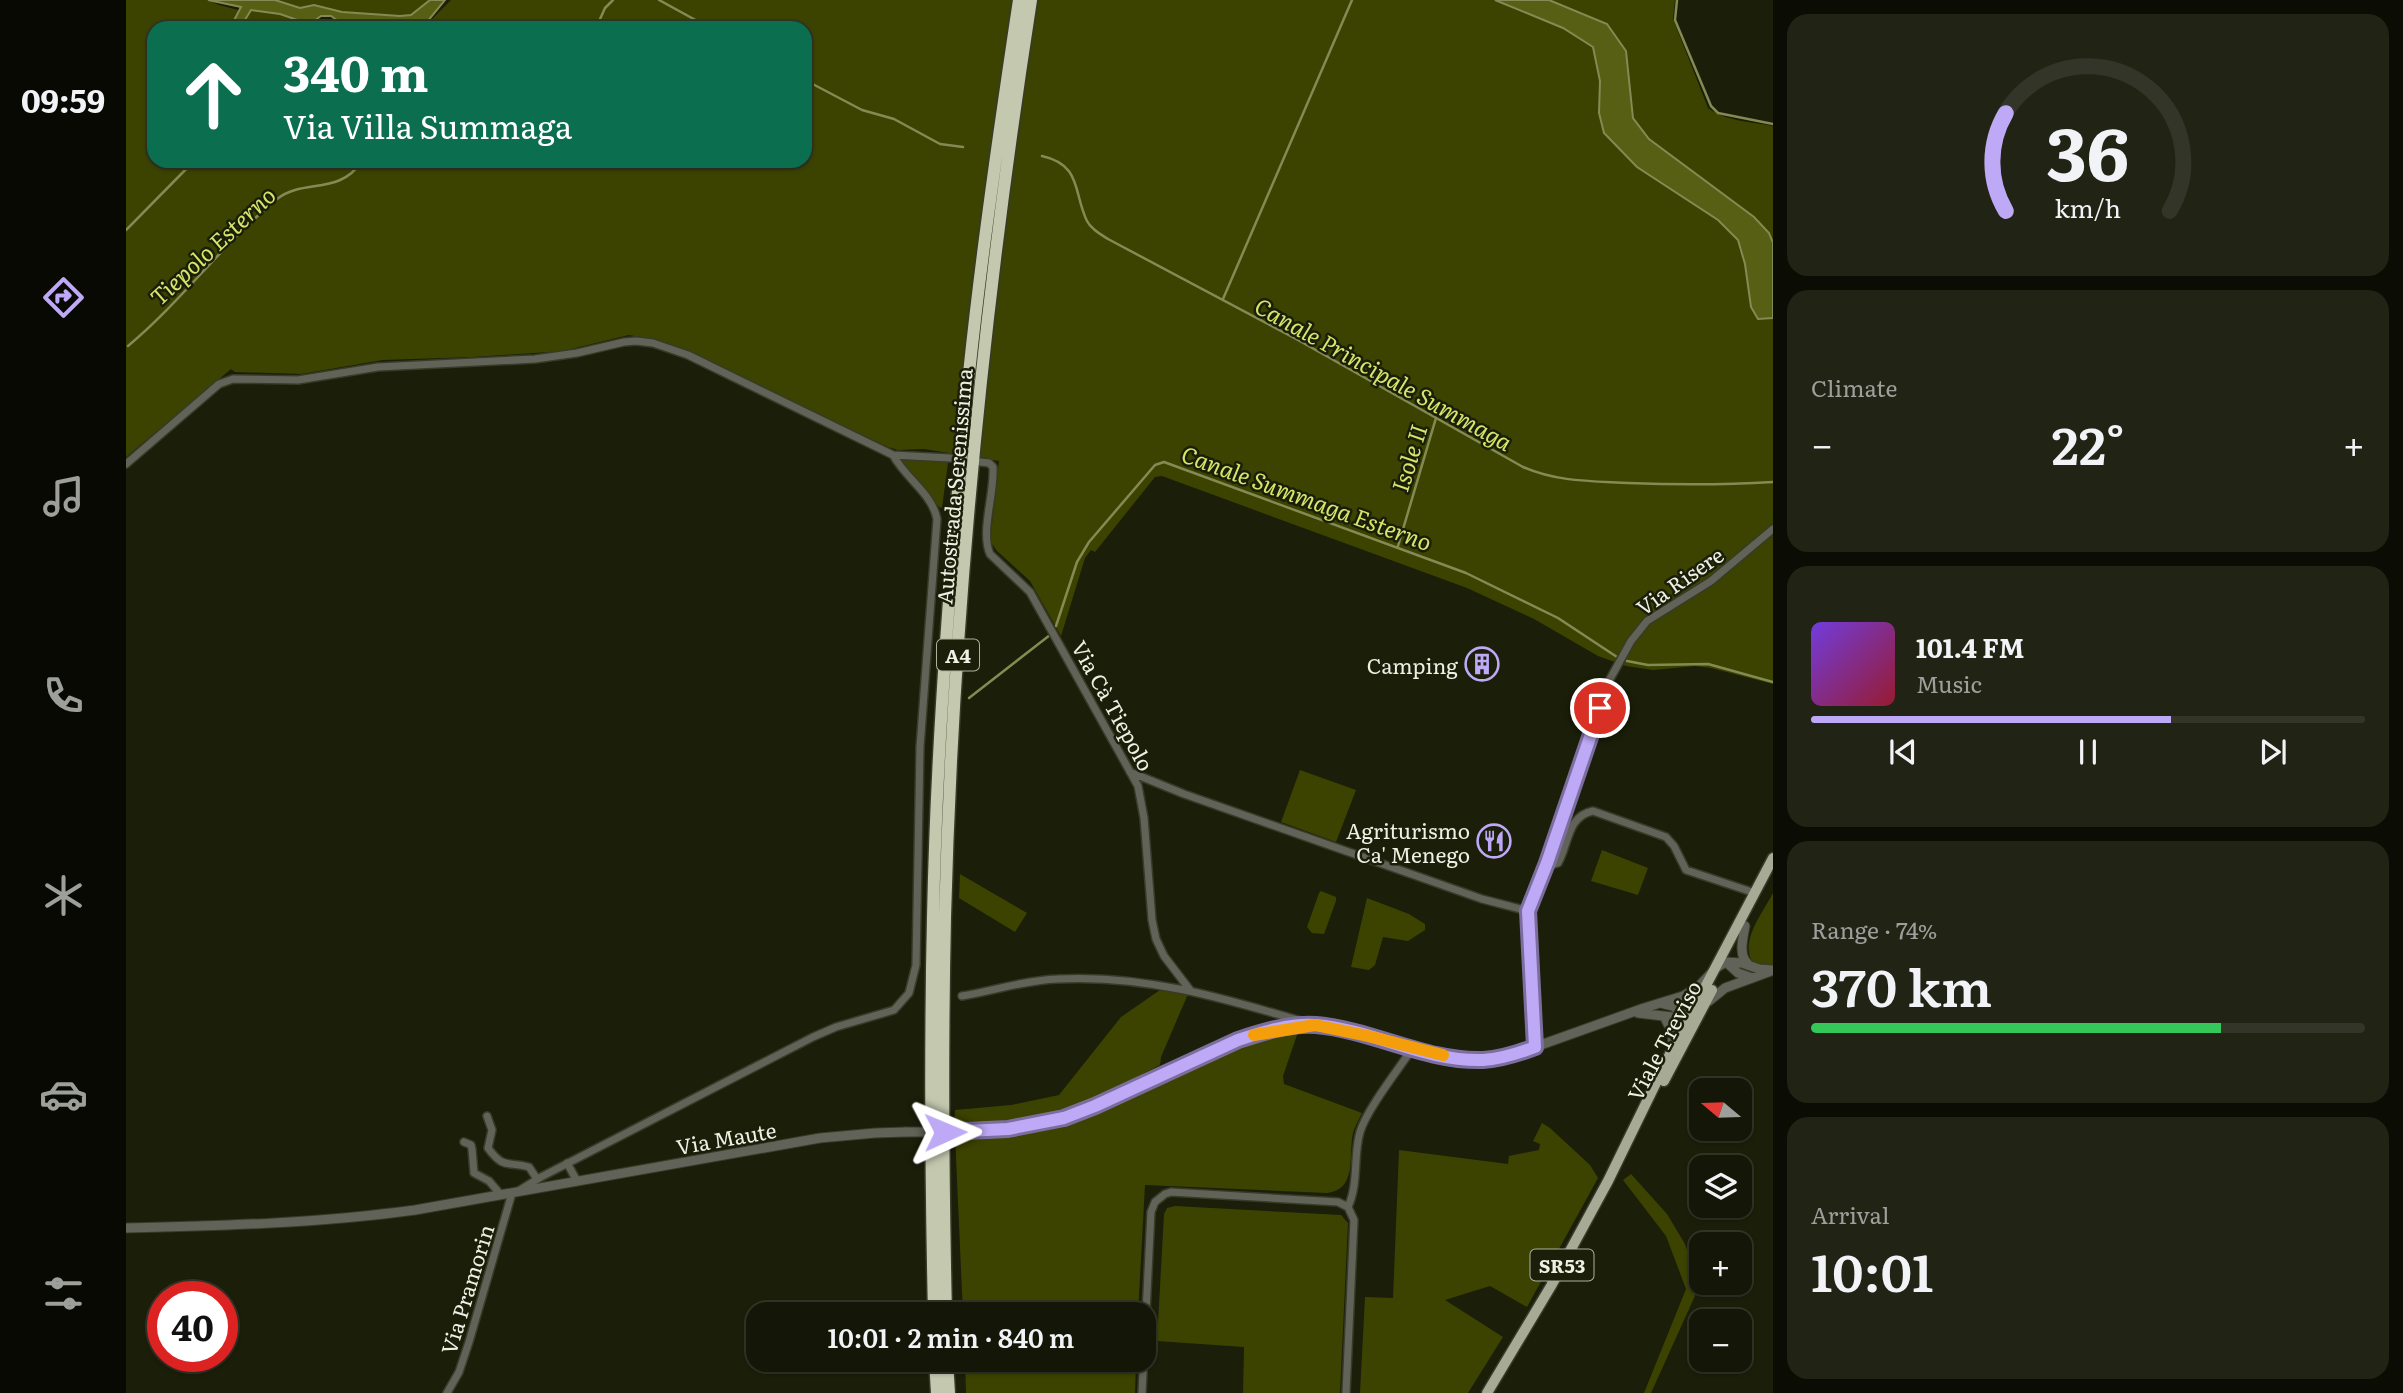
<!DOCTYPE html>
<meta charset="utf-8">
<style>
:root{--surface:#141607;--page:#212315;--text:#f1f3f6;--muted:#9d9f9b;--line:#333528;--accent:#bda9f5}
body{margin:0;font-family:Literata,serif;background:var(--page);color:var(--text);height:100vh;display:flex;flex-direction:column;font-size:26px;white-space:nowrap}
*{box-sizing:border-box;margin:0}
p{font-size:23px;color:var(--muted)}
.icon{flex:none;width:38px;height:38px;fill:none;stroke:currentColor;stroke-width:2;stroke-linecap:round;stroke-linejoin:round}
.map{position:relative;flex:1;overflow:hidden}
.drawer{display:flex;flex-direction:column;gap:14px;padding:14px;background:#0b0c04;width:630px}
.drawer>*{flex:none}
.hud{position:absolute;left:21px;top:21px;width:665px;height:147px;border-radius:21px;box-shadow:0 2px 5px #0004,0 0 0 2px var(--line);background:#0b6e4f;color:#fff;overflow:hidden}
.needle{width:46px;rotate:289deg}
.buttons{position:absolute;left:1563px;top:1078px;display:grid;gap:14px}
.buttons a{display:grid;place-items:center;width:63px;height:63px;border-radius:14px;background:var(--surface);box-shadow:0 2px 5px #0004,0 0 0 2px var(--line);font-size:35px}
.speed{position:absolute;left:21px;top:1281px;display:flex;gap:14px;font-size:35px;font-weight:700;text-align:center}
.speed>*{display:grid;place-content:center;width:91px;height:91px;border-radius:50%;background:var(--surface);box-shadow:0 2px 5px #0004,0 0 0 2px var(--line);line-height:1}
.speed .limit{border:10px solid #d22;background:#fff;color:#111}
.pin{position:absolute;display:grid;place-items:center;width:60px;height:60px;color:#fff;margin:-30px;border:4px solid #fff;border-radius:50%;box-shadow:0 2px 7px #0007}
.me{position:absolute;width:77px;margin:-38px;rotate:89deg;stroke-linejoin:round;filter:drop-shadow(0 0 5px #0008)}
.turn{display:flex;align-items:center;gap:24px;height:147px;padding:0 21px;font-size:32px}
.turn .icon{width:91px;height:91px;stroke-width:2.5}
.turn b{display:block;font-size:49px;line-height:60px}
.big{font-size:52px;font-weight:600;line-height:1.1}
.drawer .card{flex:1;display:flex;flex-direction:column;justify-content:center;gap:10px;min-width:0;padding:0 24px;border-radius:21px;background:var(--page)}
.drawer .dial{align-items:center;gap:0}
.dial svg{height:182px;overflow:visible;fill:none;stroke:var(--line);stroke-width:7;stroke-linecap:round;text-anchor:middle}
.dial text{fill:var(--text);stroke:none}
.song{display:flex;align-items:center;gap:21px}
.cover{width:84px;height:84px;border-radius:10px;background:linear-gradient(135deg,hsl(260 70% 55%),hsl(350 70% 35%))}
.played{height:7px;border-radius:4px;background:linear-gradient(90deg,var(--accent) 65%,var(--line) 65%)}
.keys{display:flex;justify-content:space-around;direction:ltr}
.heat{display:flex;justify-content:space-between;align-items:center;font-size:38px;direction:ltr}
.charge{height:10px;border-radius:5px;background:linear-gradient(90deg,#34c759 74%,var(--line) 0)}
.trip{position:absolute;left:620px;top:1302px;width:410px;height:70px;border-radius:21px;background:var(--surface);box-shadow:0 2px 5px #0004,0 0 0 2px var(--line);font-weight:600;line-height:70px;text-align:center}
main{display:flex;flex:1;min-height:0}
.menu{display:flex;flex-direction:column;width:126px;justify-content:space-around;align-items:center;background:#080903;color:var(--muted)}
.menu .icon{width:49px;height:49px}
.menu .selected{color:var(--accent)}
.menu b{font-size:32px;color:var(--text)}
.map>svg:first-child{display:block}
.green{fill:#3c4300}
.water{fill:#575f15;stroke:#848a53;stroke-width:2}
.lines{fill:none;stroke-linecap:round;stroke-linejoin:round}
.stream{stroke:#848a53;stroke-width:2.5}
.minor-casing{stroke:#383b28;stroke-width:10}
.tertiary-casing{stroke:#383b28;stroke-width:11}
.primary-casing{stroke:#383b28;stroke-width:13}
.motorway-casing{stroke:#383b28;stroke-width:15}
.minor{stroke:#616358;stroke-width:7}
.tertiary{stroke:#616358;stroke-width:9}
.primary{stroke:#a7ab95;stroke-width:10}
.motorway{stroke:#c3c8ae;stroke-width:12}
.tertiary-bridge-casing{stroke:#383b28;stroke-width:11;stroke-linecap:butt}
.tertiary-bridge{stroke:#616358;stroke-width:9}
.route-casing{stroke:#7b6e9f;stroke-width:18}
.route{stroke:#bda9f5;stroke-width:12}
.slow{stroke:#f59e0b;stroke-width:12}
.labels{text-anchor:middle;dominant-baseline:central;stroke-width:5;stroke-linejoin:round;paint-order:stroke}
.shield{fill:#1b1e09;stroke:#aeb1a2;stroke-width:2}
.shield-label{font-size:19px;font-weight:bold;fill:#edf0e3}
.street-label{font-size:21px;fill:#edf0e3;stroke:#1b1e09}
.poi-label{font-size:21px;fill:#edf0e3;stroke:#1b1e09;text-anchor:end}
.water-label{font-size:23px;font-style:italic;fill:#d5e66a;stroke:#1b1e09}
</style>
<main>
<nav class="menu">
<b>09:59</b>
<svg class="icon selected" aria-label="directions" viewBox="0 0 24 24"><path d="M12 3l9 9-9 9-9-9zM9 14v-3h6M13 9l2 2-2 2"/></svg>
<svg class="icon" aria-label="music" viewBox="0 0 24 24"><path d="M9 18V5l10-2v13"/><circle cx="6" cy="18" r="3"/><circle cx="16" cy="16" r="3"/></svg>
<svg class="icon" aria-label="phone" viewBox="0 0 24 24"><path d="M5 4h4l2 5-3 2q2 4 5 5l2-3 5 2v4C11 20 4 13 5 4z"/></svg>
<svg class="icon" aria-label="climate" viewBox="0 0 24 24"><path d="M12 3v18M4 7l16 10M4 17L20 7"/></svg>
<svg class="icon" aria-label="car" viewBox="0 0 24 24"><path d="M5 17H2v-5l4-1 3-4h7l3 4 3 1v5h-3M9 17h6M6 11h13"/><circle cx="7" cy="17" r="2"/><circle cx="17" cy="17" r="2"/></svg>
<svg class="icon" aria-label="filters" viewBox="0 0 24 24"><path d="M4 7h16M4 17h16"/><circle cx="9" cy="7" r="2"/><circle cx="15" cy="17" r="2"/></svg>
</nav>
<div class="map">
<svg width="1647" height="1393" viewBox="0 0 1647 1393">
<rect width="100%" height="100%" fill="#1b1e09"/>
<path class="green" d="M0,0H82L93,5L116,11L119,4L236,28H28V161H679V28H297L325,0H1549L1547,19L1582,108C1599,121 1626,122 1647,126V684L1585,668L1569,666L1527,670L1500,666L1472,656L1408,619L1341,588L1036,476L1029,477L969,552L965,550L959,558L935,636L904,581L871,551L864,541L873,461L798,449L772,450L762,447L563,353L534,341L503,335L437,351L347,357L257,360L175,374L109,372L105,369L0,457Z
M149,0H304L285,15L274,16L216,12L188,5L174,8Z
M777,459L818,460L822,463L816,508L813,507L777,467Z
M1174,770L1230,790L1210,842L1155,822Z
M1476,850L1522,868L1512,895L1465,881Z
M834,874L901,913L889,932L833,898Z
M1195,891L1210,897V901L1198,934L1186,933L1181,927L1193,893Z
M1647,893V967L1628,965C1612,943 1636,914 1647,893Z
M1241,898L1283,914L1299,924V930L1282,941L1257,937L1249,965L1243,970L1225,967Z
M1034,990L1062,994L1035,1057L1034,1065C1009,1078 983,1093 956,1103C915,1118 871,1125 828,1126L829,1110L885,1105L933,1095L995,1017Z
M1172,1032L1157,1076L1158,1084L1236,1113C1233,1119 1229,1126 1227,1133C1222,1156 1232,1189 1201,1193L1019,1185L1012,1314H837L829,1135L862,1137L915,1129L967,1115L1099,1049L1137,1037Z
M1416,1123L1424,1128L1464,1165L1472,1178L1401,1307L1364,1286L1319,1300L1377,1337L1342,1393H1234L1239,1297L1267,1298L1273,1150L1382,1164L1383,1156L1413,1150L1414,1144L1407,1141Z
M1505,1174L1541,1214L1559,1244L1573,1287L1525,1393H1518L1560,1289L1540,1236L1497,1180Z
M1049,1206L1215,1215L1222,1223L1214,1393H1117L1118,1347L1031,1341L1038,1214L1041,1208Z
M839,1360H1010L1009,1393H840Z"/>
<path class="water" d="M82,0H149L174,8L188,5L216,12L274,16L285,15L304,0H319L297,27L294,28H245L241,24L237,28L227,23L219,26L205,16H195L188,21L177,22L154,14L125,10L114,28H104L115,7Z
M1369,0H1423L1481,24L1500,51L1507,118L1523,139L1628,217L1643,233L1647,243V318L1632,319L1625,307L1619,264L1612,240L1592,220L1511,167L1478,133L1473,113L1474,81L1467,47L1437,28Z"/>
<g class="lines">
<path class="stream" d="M533,0L584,28
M1551,0L1549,20L1585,106L1592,113L1647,124
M470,28L479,8L487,0
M679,80L736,110L768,119L814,144L837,147
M916,156C956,165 947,192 961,221C965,229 974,234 982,239L1172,340L1397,467C1431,482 1466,481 1502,483C1551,485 1598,485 1647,482
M0,230L68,161
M1097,299L1226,0
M2,346C56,301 97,243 151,199C178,178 213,196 236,161
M1272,546L1310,418
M930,626L951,562L963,542L1029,465L1038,462L1340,573L1432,618L1491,657
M1501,661L1522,665L1582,664L1647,682
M843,698L924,635"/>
<defs>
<path id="minor" d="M854,462L863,463L867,467C869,492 854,532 864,554L904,592L1012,786L1018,818L1026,920L1030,939L1038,956L1064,990
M0,464L93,384L107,379L172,380L252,367L409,359L451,353L498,342L510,341L527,343L562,355L767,455L824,458
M1004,772L1058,794L1356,899L1402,911L1409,1047
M1420,866L1432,863C1443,844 1441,816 1467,811L1540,837L1548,846L1560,870L1629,893
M1402,911L1421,863L1484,679L1505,641L1521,621L1585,581L1647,529
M836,996C867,991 899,980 931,979C1019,974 1101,999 1185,1024
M361,1116L366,1130L362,1148C378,1170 382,1161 403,1167L411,1179
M338,1142L345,1145L346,1149L348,1173L363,1181L375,1195
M441,1163L451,1181
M394,1190L415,1177L687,1037L710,1027L768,1010L783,993L790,965L794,747L811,519C806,493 779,478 767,455
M321,1393L333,1372L343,1342L386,1193
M1016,1393L1025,1212L1029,1202L1039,1194L1045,1192L1212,1202L1222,1207
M1220,1393L1228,1220L1222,1207C1233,1183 1227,1156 1234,1132C1241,1109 1272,1070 1286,1049"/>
<path id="tertiary" d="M1619,926C1617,938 1612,955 1622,964
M1600,962L1612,973L1626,978
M1583,1001L1599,988L1645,971
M1538,1004L1547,1006L1563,1019
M1512,1013L1563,1019
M1538,1016L1547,1034L1546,1047
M838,1132L882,1129L938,1118L969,1106L1090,1049L1135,1033L1189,1025L1242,1036L1319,1056L1357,1060L1372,1058L1409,1047L1518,1008L1557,996L1572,987L1590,968L1600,962L1616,963L1633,969L1647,970
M0,1228C96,1226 193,1223 289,1210L694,1138L749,1133L780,1132"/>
<path id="primary" d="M1538,1081L1586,990
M1361,1393L1425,1286L1482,1181L1545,1052L1647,858"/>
<path id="motorway" d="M808,1314C805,1182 804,1049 807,917C810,771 820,625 833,480C846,319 869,159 893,0
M820,1314C817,1182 816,1049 819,917C827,610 858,303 905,0
M809,1360L811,1393
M821,1360L823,1393"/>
</defs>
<use href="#minor" class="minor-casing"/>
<use href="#tertiary" class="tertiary-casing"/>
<use href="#primary" class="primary-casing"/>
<use href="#motorway" class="motorway-casing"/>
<use href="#minor" class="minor"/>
<use href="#tertiary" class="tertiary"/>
<use href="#primary" class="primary"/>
<use href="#motorway" class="motorway"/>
<defs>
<path id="tertiary-bridge" d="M780,1132H838"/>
</defs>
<use href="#tertiary-bridge" class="tertiary-bridge-casing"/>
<use href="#tertiary-bridge" class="tertiary-bridge"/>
</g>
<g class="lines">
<defs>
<path id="route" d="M819,1132L882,1129L938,1118L969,1106L1112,1040C1136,1032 1165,1023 1190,1025C1247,1030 1300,1062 1357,1060C1375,1059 1393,1053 1409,1047L1402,911L1421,863L1474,708"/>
</defs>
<use href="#route" class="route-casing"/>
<use href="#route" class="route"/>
<path class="slow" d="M1128,1035L1189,1025L1242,1036L1317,1055"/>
</g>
<defs>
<symbol id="building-ring" viewBox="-11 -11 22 22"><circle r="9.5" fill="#1b1e09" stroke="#bda9f5" stroke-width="1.5"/><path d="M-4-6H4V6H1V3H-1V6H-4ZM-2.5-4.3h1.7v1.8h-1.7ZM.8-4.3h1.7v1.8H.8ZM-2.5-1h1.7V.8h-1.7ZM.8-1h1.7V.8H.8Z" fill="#bda9f5"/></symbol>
<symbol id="restaurant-ring" viewBox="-11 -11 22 22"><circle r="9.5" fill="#1b1e09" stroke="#bda9f5" stroke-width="1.5"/><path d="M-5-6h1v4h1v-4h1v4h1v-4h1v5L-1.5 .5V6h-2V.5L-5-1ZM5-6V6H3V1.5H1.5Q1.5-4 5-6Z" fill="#bda9f5"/></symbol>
</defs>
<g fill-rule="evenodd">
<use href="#building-ring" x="1337" y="645" width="38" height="38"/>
<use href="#restaurant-ring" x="1349" y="822" width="38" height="38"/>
</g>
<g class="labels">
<g class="shield">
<rect x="811" y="639.5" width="42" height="31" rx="5"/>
<rect x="1404.5" y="1249.5" width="63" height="31" rx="5"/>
</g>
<g class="shield-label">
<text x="832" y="655">A4</text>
<text x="1436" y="1265">SR53</text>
</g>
<g class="street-label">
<text transform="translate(827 486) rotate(-85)">Autostrada Serenissima</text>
<text transform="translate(1553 580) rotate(-35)">Via Risere</text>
<text transform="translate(988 705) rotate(61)">Via Cà Tiepolo</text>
<text transform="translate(1537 1040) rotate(-62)">Viale Treviso</text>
<text transform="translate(600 1137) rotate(-10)">Via Maute</text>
<text transform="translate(340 1289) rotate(-73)">Via Pramorin</text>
</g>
<g class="poi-label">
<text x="1332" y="664">Camping</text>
<text x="1344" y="829">Agriturismo<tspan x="1344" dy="24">Ca' Menego</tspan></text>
</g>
<g class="water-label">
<text transform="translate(86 245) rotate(-43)">Tiepolo Esterno</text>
<text transform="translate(1258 373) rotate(29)">Canale Principale Summaga</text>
<text transform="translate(1282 458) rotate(-73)">Isole II</text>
<text transform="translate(1181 497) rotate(20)">Canale Summaga Esterno</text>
</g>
</g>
</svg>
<div class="buttons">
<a><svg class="needle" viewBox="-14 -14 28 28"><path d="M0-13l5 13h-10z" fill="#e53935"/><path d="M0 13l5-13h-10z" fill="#9d9f9b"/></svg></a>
<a><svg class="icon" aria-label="layers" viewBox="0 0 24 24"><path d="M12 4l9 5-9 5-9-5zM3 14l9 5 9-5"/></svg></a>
<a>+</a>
<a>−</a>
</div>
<div class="speed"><div class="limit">40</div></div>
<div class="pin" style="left:1474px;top:708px;background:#d93025"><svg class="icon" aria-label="arrive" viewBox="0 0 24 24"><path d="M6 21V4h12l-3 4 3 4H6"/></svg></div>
<svg class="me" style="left:819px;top:1132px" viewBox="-20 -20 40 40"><path d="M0-17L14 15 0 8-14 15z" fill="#bda9f5" stroke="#fff" stroke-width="4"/></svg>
<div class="trip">10:01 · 2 min · 840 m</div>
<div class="hud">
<div class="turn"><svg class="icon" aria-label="ahead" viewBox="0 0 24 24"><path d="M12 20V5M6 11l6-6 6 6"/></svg><div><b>340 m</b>Via Villa Summaga</div></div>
</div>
</div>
<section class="drawer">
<div class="card dial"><svg viewBox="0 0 100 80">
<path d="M14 69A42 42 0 1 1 86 69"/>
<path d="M14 69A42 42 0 0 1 14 26" stroke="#bda9f5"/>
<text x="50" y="56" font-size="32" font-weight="700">36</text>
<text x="50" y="72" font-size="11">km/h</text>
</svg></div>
<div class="card"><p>Climate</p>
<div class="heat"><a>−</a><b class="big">22°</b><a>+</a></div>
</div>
<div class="card">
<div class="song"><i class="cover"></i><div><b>101.4 FM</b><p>Music</p></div></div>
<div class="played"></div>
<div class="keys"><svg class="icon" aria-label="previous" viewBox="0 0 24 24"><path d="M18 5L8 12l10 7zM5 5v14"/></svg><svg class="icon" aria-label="pause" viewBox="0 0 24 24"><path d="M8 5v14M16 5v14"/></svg><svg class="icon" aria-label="next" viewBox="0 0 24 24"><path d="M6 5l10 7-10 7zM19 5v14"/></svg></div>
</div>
<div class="card"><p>Range · 74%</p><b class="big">370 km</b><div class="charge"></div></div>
<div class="card"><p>Arrival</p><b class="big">10:01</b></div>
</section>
</main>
